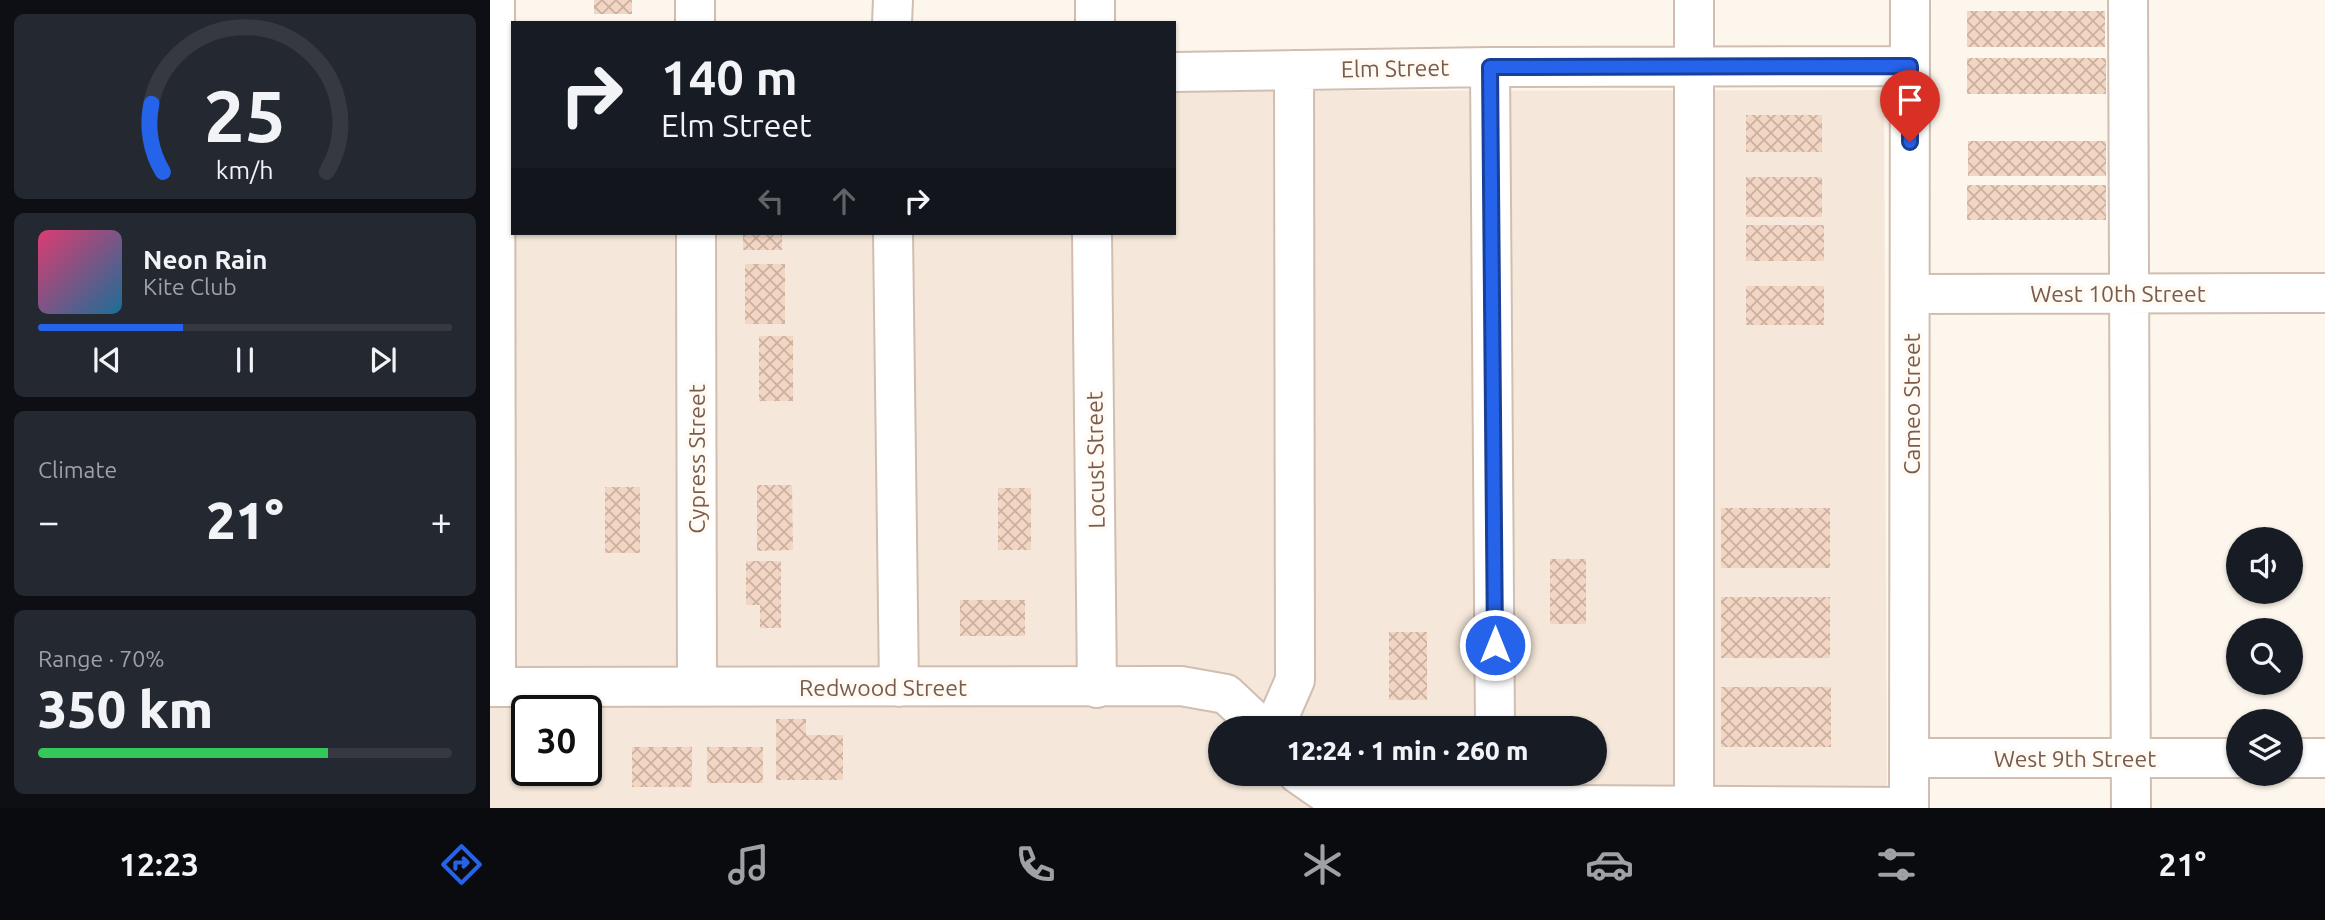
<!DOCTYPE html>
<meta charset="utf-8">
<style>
:root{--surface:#171b24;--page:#242831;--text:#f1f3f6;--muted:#9ea1a6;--line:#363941;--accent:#2563eb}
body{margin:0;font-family:Ubuntu,sans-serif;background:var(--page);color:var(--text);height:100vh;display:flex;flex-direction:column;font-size:26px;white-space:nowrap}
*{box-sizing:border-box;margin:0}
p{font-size:23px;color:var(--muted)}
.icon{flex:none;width:38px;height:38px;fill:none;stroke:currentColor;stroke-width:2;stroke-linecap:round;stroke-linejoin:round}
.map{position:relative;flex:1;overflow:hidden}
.drawer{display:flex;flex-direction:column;gap:14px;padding:14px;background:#0d0f14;width:490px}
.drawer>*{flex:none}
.banner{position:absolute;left:21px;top:21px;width:665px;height:214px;border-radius:0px;box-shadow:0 2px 5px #0004;background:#171b24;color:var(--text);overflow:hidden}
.fabs{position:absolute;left:1736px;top:527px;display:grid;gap:14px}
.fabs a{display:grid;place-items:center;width:77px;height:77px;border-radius:50%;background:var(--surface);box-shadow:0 2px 5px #0004;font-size:35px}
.speed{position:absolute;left:21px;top:695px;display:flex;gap:14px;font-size:35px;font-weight:700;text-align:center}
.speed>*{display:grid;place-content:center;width:91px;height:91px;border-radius:50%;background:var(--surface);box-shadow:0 2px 5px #0004;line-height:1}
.speed .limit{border:4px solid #111;border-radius:10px;background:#fff;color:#111}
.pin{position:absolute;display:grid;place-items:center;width:60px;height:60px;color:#fff;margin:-72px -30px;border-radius:50% 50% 50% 0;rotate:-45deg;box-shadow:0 0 7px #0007}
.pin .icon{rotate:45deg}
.me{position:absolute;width:77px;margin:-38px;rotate:0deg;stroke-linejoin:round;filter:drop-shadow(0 0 5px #0008)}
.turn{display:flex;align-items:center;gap:24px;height:147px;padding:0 35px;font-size:32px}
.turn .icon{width:91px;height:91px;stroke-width:2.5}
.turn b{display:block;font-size:49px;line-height:60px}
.lanes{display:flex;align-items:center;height:66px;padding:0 35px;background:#0003;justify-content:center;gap:35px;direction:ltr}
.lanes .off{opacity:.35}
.big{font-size:52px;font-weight:800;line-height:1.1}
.drawer .card{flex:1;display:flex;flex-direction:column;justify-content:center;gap:10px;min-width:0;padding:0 24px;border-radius:10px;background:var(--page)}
.drawer .dial{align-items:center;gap:0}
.dial svg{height:182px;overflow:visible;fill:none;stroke:var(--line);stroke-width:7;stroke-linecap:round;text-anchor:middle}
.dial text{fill:var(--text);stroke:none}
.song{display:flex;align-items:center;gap:21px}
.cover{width:84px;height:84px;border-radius:10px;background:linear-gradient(135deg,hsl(340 70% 55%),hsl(200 70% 35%))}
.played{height:7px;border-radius:4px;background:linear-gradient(90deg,var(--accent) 35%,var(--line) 35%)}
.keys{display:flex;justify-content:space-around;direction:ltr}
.heat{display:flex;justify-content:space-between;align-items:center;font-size:38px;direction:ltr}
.charge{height:10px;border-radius:5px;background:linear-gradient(90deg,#34c759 70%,var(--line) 0)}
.trip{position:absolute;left:718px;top:716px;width:399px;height:70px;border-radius:35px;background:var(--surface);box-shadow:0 2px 5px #0004;font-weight:800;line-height:70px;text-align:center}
.tabs{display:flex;height:112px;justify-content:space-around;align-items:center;background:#090b0e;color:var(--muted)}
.tabs .icon{width:49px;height:49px}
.tabs .on{color:var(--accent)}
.tabs b{font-size:32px;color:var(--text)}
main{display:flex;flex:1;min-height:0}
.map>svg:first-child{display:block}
.residential{fill:#f5e8da;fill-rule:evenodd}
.building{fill:url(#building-cross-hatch)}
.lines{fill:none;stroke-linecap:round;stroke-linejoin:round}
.minor-casing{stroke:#d1beb0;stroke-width:42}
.minor{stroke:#fff;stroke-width:38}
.route-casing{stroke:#184099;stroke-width:18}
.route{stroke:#2563eb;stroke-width:12}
.labels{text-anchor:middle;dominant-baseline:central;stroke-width:7;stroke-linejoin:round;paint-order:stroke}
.street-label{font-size:23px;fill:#7a5c4d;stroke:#fffaf3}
</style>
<main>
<section class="drawer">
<div class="card dial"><svg viewBox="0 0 100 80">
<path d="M14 69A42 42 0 1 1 86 69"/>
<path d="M14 69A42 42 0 0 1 9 39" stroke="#2563eb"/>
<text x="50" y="56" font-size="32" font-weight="700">25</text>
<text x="50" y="72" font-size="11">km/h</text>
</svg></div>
<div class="card">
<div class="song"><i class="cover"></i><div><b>Neon Rain</b><p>Kite Club</p></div></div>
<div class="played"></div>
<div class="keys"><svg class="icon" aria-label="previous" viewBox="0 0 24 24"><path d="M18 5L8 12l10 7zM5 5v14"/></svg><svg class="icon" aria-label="pause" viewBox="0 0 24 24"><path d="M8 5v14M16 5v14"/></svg><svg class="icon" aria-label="next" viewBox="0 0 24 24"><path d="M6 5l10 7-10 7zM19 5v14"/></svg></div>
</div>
<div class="card"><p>Climate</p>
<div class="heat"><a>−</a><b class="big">21°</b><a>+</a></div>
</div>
<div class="card"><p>Range · 70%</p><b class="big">350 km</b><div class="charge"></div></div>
</section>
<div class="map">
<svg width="1835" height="808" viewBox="0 0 1835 808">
<defs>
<pattern id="building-cross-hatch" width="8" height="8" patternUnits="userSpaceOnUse" patternTransform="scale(1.75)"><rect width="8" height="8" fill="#f3d5c3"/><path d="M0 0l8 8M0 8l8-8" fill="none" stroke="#cab0a1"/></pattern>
</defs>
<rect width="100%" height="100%" fill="#fdf6ec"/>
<path class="residential" d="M1394,90L1397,808H0V92L23,233H684V91ZM37,710H96V770H37ZM730,728H1104V774H730Z"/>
<path class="building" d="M104,0H142V14H104Z
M1477,11H1615V47H1477Z
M1477,58H1616V94H1477Z
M1256,115H1332V152H1256Z
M1478,141H1616V176H1478Z
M1256,177H1332V217H1256Z
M1477,185H1616V220H1477Z
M1256,225H1334V261H1256Z
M253,233H292V250H253Z
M255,264H295V324H255Z
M1256,286H1334V325H1256Z
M269,336H303V401H269Z
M267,485H302L303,550L267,551Z
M115,487H150V553H115Z
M508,488H541V550H508Z
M1231,508H1340V568H1231Z
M1060,559H1096V624H1060Z
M256,561H291V628H270V605H256Z
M1231,597H1340V658H1231Z
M470,600H535V636H470Z
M899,632H937V700H899Z
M1231,687H1341V747H1231Z
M286,719H316V735H353V780H286Z
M142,747H202V787H142Z
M217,747H273V783H217Z"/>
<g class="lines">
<defs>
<path id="minor" d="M5,0L6,687
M205,0V23
M605,0V23
M1638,0L1641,808
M402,23L403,0
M1000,67L1005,728
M684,72L1000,67L1420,66
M206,233L207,685
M403,233L409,687
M602,233L607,688
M1420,294L1835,293
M0,687L691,686L736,694L772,728
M784,728L805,680L804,70
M1421,758H1748
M1801,758H1835
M808,774L847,801L888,804L1419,807
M1204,805V0
M1419,808L1420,0"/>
</defs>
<use href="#minor" class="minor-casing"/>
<use href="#minor" class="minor"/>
</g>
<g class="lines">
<defs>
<path id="route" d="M1005,645L1000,67L1420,66V142"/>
</defs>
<use href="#route" class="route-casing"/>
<use href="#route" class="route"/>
</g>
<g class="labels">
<g class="street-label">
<text transform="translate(905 68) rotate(-1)">Elm Street</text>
<text x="1628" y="293">West 10th Street</text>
<text transform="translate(1421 404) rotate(-90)">Cameo Street</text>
<text transform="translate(206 459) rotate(-90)">Cypress Street</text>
<text transform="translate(605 460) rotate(-91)">Locust Street</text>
<text x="393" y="687">Redwood Street</text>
<text x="1585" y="758">West 9th Street</text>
</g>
</g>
</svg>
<div class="fabs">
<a><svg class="icon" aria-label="sound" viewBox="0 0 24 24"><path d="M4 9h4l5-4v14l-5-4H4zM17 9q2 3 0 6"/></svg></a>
<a><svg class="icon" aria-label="search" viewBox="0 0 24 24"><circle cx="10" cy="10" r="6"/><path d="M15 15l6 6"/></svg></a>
<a><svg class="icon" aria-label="layers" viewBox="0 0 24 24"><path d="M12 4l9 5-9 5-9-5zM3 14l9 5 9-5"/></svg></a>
</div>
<div class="speed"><div class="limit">30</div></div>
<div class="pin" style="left:1420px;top:142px;background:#d93025"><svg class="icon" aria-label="arrive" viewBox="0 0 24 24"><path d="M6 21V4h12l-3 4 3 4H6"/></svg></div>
<svg class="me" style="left:1005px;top:645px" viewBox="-20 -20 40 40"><circle r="17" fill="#2563eb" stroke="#fff" stroke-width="3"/><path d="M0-11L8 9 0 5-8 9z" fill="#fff"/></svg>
<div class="trip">12:24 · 1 min · 260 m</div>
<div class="banner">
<div class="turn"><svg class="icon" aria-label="right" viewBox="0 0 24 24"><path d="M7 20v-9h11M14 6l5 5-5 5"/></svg><div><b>140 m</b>Elm Street</div></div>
<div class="lanes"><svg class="icon off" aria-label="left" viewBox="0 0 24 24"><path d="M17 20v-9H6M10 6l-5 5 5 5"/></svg><svg class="icon off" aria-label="ahead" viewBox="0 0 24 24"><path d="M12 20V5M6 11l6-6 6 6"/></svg><svg class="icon" aria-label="right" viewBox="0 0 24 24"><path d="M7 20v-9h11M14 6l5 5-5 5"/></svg></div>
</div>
</div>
</main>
<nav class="tabs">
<b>12:23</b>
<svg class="icon on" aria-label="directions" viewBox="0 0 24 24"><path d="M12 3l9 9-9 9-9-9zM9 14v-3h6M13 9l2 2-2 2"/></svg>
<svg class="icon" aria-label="music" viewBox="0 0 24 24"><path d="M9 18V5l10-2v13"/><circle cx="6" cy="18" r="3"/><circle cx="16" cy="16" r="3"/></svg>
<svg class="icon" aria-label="phone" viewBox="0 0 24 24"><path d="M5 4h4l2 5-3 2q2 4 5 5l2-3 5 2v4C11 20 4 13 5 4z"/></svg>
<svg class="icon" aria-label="climate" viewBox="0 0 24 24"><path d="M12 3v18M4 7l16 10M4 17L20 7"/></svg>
<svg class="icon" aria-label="car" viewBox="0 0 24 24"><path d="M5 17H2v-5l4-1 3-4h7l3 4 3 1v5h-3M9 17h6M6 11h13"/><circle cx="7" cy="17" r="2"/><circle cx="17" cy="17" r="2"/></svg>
<svg class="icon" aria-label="filters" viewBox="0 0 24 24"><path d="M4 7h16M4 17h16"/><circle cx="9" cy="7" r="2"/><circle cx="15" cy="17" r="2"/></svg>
<b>21°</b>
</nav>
